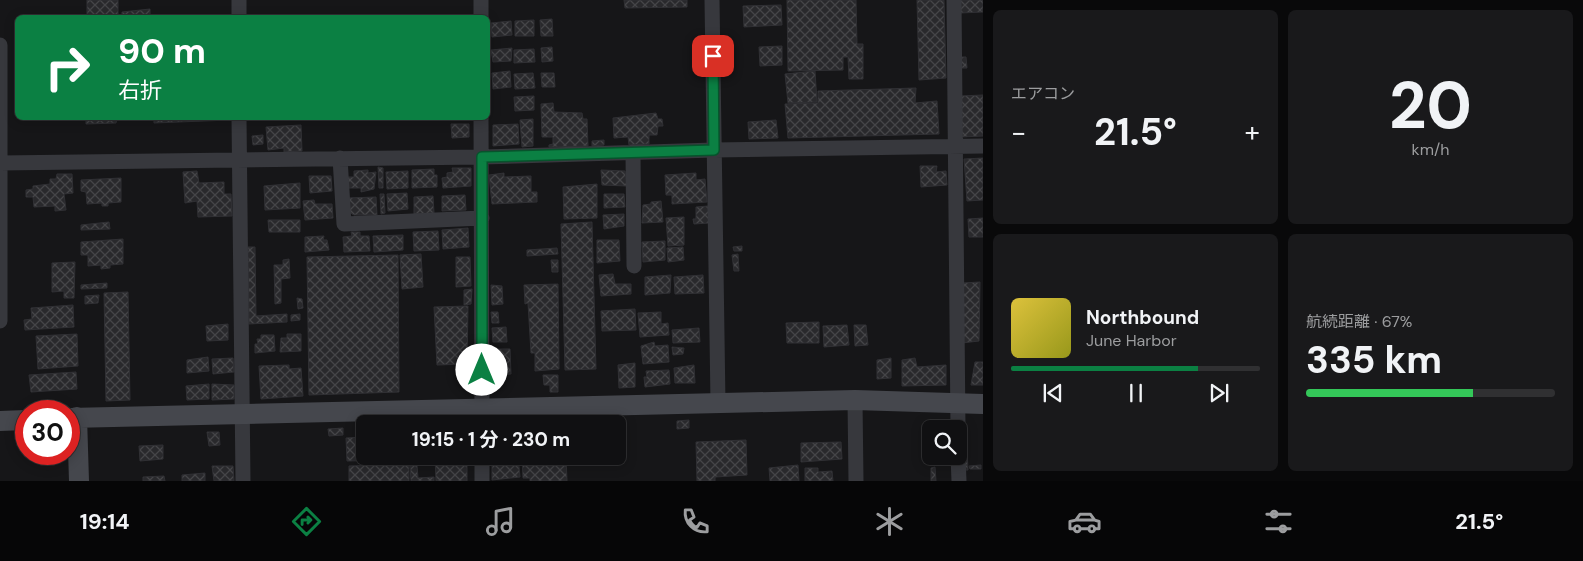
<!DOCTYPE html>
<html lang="ja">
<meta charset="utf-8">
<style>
:root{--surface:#101012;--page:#19191b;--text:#f1f3f6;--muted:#9c9d9f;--line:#303032;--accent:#0b8043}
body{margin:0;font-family:"DM Sans","Noto Sans JP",sans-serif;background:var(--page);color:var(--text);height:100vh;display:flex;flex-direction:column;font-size:19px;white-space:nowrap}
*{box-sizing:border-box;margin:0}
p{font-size:16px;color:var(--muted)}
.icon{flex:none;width:28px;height:28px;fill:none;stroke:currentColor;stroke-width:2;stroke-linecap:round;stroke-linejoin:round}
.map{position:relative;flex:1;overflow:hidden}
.details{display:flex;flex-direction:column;gap:10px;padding:10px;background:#09090a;width:600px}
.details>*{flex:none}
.top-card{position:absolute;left:15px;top:15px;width:475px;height:105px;border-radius:8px;box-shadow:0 2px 12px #0003,0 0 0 1px var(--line);background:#0b8043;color:#fff;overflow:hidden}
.tools{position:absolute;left:922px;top:420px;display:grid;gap:10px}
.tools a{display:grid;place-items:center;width:45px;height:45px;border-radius:8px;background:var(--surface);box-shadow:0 2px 12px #0003,0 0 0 1px var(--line);font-size:25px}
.speed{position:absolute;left:15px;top:400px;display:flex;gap:10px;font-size:25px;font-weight:700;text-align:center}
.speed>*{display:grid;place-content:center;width:65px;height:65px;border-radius:50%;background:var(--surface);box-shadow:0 2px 12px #0003,0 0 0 1px var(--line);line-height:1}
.speed .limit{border:8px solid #d22;background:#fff;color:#111}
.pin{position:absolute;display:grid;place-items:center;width:42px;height:42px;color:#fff;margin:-21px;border-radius:10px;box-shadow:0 2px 8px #0006}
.me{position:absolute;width:55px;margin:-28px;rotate:0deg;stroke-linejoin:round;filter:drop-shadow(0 0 4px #0008)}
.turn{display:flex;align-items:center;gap:18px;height:105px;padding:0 20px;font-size:22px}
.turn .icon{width:65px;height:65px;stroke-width:2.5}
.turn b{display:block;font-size:35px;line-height:42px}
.big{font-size:38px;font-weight:700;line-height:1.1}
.details .card{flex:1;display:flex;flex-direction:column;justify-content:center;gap:8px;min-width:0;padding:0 18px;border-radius:8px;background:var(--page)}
.details .dial{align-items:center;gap:0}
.dial b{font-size:65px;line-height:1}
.song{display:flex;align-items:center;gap:15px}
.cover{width:60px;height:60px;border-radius:8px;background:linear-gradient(135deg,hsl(50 70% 55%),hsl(60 70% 35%))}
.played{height:5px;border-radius:2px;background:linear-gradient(90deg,var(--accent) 75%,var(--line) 75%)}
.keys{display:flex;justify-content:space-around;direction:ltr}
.heat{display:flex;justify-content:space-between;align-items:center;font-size:28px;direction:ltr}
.charge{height:8px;border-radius:4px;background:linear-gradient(90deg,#34c759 67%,var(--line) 0)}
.details .tiles{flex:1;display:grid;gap:10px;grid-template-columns:repeat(2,1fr)}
.trip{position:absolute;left:356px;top:415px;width:270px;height:50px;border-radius:8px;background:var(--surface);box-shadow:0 2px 12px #0003,0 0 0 1px var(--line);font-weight:700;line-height:50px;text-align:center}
.menu{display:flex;height:80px;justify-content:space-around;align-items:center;background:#060607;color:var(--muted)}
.menu .icon{width:35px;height:35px}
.menu .current{color:var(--accent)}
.menu b{font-size:22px;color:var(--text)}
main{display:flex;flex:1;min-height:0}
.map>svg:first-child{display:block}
.building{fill:url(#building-cross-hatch);stroke:#303034}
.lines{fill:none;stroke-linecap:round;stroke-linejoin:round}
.street{stroke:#37383d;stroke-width:15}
.secondary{stroke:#45474d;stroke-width:20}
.route-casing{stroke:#07532c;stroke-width:12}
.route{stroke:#0b8043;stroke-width:9}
</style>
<main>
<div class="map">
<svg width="983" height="481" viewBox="0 0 983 481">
<defs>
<pattern id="building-cross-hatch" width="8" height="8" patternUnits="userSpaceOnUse" patternTransform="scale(1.25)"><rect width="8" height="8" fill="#29292c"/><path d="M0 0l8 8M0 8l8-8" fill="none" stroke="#454548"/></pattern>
</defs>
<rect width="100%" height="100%" fill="#161618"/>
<path class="building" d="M87,0H118V18H87Z
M624,0H687V7L625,8Z
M787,0H856L857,44H863V79H849L848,57H843V70L788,71Z
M917,0H944L946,78L919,80Z
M960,0H983V12L960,13Z
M781,5L782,25L744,27L743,6Z
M150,9V18H122V12Z
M552,19L553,36H541L540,20Z
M534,20V36H515V21Z
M511,21L512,35L492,37L491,23Z
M782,46V65L760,66L759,47Z
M552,47L553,61L542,62L541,48Z
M512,48L511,61L493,62L491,50Z
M534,49L535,62L514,63V50Z
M960,57H966L967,68H960Z
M510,71L511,87L493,89L492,73Z
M815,71L817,102L788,103L785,74Z
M533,73L535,88L515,89L514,74Z
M541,73H554L555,87H542Z
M916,88L915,103L937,101L939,134L788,138L785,104L818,103V91Z
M983,95V136L961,137L960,96Z
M534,96V110L515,111L514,97Z
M553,103L554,112L582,113L583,119H587L588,146L549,147V145L553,144V137H542L541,104Z
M656,113L658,119H662L663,126H658L657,135H649V144L629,145L628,137L614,138L613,118Z
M86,118H117L116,123L86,124Z
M154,118H229V120L154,123Z
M533,119V146L522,147L520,120Z
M776,120L778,138L749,139L748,122Z
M451,124H469V137L452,138Z
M518,124L519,144L493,146V125Z
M301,125L302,151L284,152V148L268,150L266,127Z
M263,135V144L253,145L252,136Z
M604,140V145L592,146V141Z
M983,158V200L967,201L964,159Z
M920,166H937L936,172L946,171L947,185L921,187Z
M378,167L383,168V188H379Z
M452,168H471V186L443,188L442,178L447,177V173L453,172Z
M434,169V175H437V187L412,188V170Z
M368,170V173L376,172L374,189L361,192V188H348L347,177H354V171Z
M601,170L625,171L627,186L602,185Z
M197,171L199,183L224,182V194H231L232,216L198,217L197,201L185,203L183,172Z
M408,171V188L387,189L386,172Z
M504,173V177L531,176V192H537V202L492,204L489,175Z
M696,173V180L705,179L707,202L672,204V195H666L665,175Z
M57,174H72L73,193L64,194L66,210L55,211V206L34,207L33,197H26V190L33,189V186L50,184V179H56Z
M309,176H331L332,191L310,193Z
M121,178V202L108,203V206H102V203L87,204L86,192L81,191V180Z
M300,183V208L265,210L264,186Z
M597,184V218L564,219L563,187Z
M407,193L408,209L388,211L387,194Z
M380,194H384L385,213L381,214Z
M604,194H624L625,207L604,208Z
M465,195L466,210L442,211V196Z
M433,196L434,213L414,214V197Z
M376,197L377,215H354L347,211V198Z
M314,200L315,204H332L333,218L305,220L303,201Z
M661,201L663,222L642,223L643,205L651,204V202Z
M708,206L709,223L694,224L693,219H696V207Z
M624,214V226L604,229L603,215Z
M684,217V245L668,246L666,218Z
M983,218V237H969L968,219Z
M268,220H300V232H269Z
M109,222L110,229L81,230V225Z
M592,222L596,369L565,370L561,224Z
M468,228L469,247L443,249L442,230Z
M438,231L439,250L414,251L413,232Z
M351,232H360V236H369L370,251L344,252L343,237L352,236Z
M403,235V250L374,252L373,236Z
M324,236L323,240H327L329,250L305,252V237Z
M123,239V264L110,265V268L101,269V265L88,266V255H81V242Z
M597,240H619L620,261L597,263Z
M665,241V260L643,262L642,242Z
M742,246V251H734L733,247Z
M248,247H255L256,316L287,314V322L249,324Z
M683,247L684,260L668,262L667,248Z
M557,248L558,254L527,256V250Z
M421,254L423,287L402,289L400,255Z
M738,254L739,271H734L732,255Z
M398,255L399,392L309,395L307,257Z
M456,257H470L471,286L456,287Z
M289,259L290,278L281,279V303L275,304L274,265H283V260Z
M551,260H558V272H552Z
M75,262L74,298H64V291L52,292V263Z
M613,274L615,284H631V294L601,296L599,275Z
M671,275L670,293L645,295V277Z
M703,275L704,293L675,294L674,277Z
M980,282L979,341L962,343L963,283Z
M107,283V288L81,289V285Z
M558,284L559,369L535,371V353H531L528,303L525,304L524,285Z
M491,285L502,286L503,304L492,305Z
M472,289L471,304L464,305V290Z
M128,292L130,400L106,401L104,293Z
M99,295L98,303L85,304V296Z
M297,298L302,299L303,308L298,309Z
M73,305L74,327L25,330L24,320L32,319L31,308Z
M468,306L467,364L437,365L434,307Z
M635,309L636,330L602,331L601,311Z
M491,312H498L499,323H492Z
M661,312V324L668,323L669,335L640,337L638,313Z
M300,314V320L291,321V315Z
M819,322V343H787L786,323Z
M228,324V340L207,341L206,326Z
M847,325L849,345L824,347L823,326Z
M854,325H866L868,345L855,346Z
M506,327L507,342H493L492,328Z
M699,328L700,342L673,343L672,330Z
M77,334L78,366L38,369L36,336Z
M287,334H301V351L280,352L281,338H287Z
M261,335H274L275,351L255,353V344H258L257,339H261Z
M654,342L655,346L668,345L669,362L643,364L641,346Z
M672,347L684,348L683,354L673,355Z
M493,349H510L511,374L494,375Z
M208,357L209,371L187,373V360Z
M233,358L234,372L213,374L212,359Z
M891,358V378L877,379V360Z
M915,358L917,367L946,365V385L902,386V360Z
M975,362H983V385H971Z
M635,363V387L619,388L618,365Z
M289,365V369L301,368L303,396L261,399L259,366Z
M694,365L695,383H675L674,368Z
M669,370L670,384L645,387L644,377H647L646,371Z
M76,372L77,389L31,392L29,375Z
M543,375H558V392H550V385H544Z
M209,384V399L187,400L186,386Z
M212,384L234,385V399L212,400Z
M689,420V428L677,429V421Z
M563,421L564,424H519Z
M950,421V429H931V435V422Z
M343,428V435L329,436L328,429Z
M207,432H219L220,445L209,446Z
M362,432H365V456H395V460L347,461L346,438L362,437Z
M746,440L747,475L715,477V481H697L696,442Z
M841,442L842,459L801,462V443Z
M163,445V459L140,461L139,446Z
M967,449L968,470H963L962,450Z
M435,456H467V481H436Z
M492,456H518L520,477L492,480Z
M522,456H566L567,481H530V478H523Z
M409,464V481H349V466Z
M417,465L418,478L434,477V481H411L410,466Z
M798,465L799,481H770L769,468Z
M981,465V469H970L969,466Z
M212,466H233L234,481H214Z
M935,467L936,481H931V468Z
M805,468H818V472L832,471L833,481H805Z
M205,473V481H182V475Z
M164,476L165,481H143V477Z"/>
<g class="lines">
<path class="street" d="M239,0V18
M481,0V18
M712,0L718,403
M954,0L958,429
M0,45V321
M239,118L243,481
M481,118L482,424
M633,152L634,266
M340,158L344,224L482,218
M0,163L482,157L714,150L983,146
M855,400L856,481
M958,456L959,481
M482,481V456"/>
<path class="secondary" d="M77,417L79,481
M69,418L855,400L983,404
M0,421L26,420"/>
</g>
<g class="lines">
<defs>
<path id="route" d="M482,370V157L714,150L713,56"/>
</defs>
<use href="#route" class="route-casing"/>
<use href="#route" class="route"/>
</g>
</svg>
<div class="tools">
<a><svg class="icon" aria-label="search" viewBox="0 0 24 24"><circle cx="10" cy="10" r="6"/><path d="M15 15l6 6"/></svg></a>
</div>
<div class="speed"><div class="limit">30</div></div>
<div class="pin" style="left:713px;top:56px;background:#d93025"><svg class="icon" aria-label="arrive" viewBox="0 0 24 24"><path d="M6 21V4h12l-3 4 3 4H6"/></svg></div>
<svg class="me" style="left:482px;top:370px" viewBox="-20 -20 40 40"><circle r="19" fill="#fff"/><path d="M0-13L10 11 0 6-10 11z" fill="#0b8043"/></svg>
<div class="trip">19:15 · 1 分 · 230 m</div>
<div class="top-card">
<div class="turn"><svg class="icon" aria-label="right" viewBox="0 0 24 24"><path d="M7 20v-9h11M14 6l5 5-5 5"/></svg><div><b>90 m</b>右折</div></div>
</div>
</div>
<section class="details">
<div class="tiles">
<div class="card"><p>エアコン</p>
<div class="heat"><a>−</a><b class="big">21.5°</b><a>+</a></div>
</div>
<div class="card dial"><b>20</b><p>km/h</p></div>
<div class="card">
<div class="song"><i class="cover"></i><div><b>Northbound</b><p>June Harbor</p></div></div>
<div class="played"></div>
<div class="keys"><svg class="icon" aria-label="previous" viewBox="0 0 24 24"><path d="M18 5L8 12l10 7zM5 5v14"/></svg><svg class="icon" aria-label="pause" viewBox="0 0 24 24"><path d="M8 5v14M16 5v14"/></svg><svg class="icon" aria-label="next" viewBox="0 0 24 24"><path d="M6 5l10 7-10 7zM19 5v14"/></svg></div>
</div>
<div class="card"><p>航続距離 · 67%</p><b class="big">335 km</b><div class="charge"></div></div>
</div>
</section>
</main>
<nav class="menu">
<b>19:14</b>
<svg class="icon current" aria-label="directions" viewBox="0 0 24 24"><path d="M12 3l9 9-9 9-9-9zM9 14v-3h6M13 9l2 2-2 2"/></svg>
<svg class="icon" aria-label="music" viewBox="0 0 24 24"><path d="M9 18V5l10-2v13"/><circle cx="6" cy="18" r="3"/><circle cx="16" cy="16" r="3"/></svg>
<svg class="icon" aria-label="phone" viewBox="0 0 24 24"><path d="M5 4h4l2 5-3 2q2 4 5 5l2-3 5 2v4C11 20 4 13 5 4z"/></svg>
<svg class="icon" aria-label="climate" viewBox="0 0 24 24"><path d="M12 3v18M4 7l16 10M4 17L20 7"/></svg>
<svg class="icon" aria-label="car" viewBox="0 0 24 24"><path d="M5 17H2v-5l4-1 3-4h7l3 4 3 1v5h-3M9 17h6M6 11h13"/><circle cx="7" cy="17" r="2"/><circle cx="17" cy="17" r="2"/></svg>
<svg class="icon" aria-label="filters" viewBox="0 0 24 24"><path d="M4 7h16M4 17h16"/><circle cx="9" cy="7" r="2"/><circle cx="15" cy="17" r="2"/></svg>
<b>21.5°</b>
</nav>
